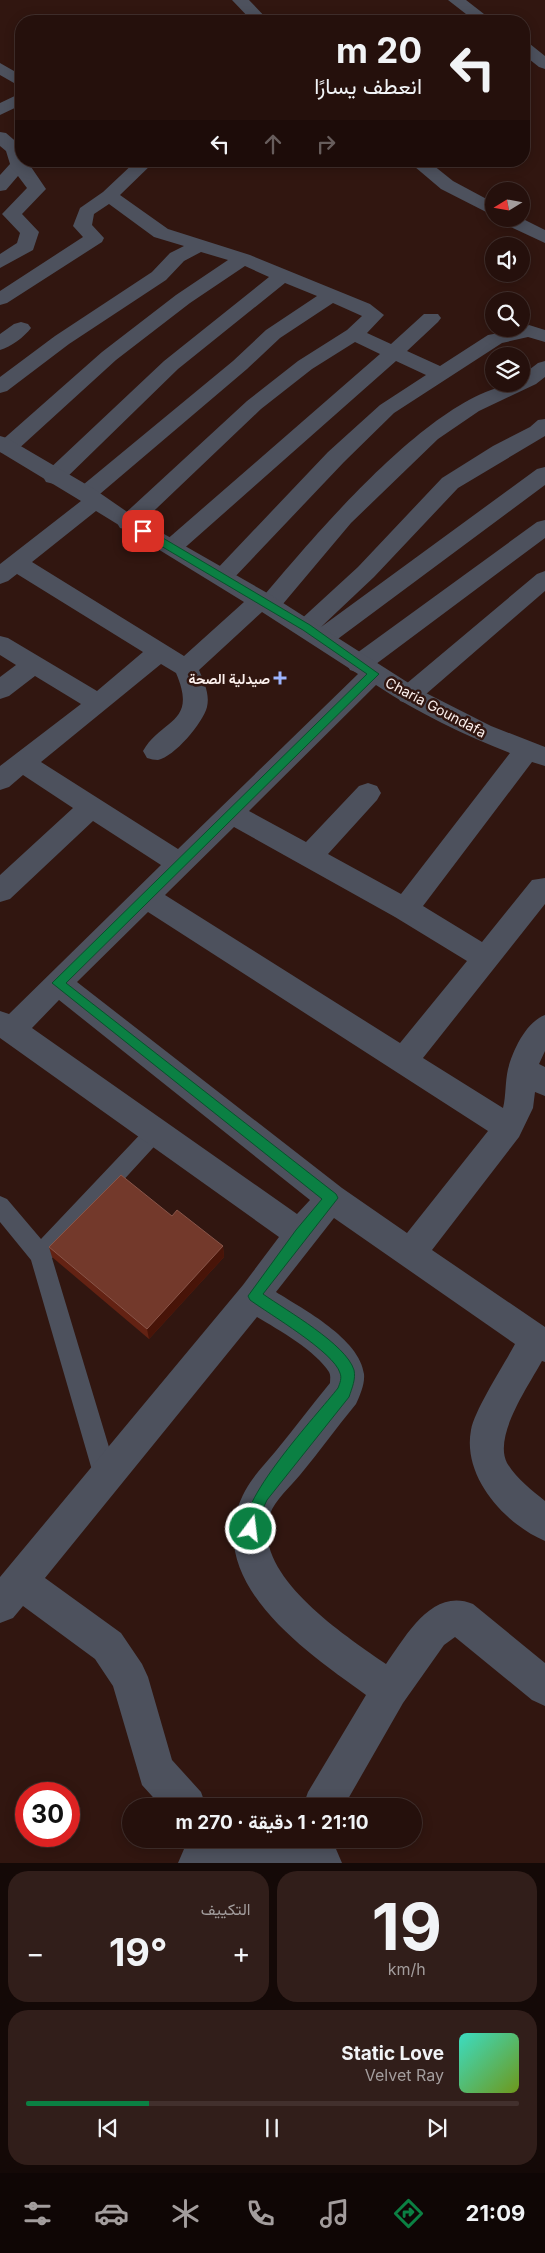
<!DOCTYPE html>
<html lang="ar">
<meta charset="utf-8">
<style>
:root{--surface:#25100c;--page:#311e1a;--text:#f1f3f6;--muted:#a39d9d;--line:#42302d;--accent:#0b8043}
body{margin:0;font-family:Inter,Vazirmatn,sans-serif;background:var(--page);color:var(--text);direction:rtl;height:100vh;display:flex;flex-direction:column;font-size:19px;white-space:nowrap}
*{box-sizing:border-box;margin:0}
p{font-size:16px;color:var(--muted)}
.icon{flex:none;width:28px;height:28px;fill:none;stroke:currentColor;stroke-width:2;stroke-linecap:round;stroke-linejoin:round}
.map{position:relative;height:1863px;overflow:hidden;direction:ltr}
.side{display:flex;flex-direction:column;gap:8px;padding:8px;background:#140907;flex:1}
.side>*{flex:none}
.guide{position:absolute;left:15px;top:15px;width:515px;height:152px;border-radius:20px;box-shadow:0 2px 12px #0003,0 0 0 1px var(--line);direction:rtl;background:#25100c;color:var(--text);overflow:hidden}
.needle{width:32px;rotate:259deg}
.buttons{position:absolute;left:485px;top:182px;display:grid;gap:10px}
.buttons a{display:grid;place-items:center;width:45px;height:45px;border-radius:50%;background:var(--surface);box-shadow:0 2px 12px #0003,0 0 0 1px var(--line);font-size:25px}
.speed{position:absolute;left:15px;top:1782px;display:flex;gap:10px;font-size:25px;font-weight:700;text-align:center}
.speed>*{display:grid;place-content:center;width:65px;height:65px;border-radius:50%;background:var(--surface);box-shadow:0 2px 12px #0003,0 0 0 1px var(--line);line-height:1}
.speed .limit{border:8px solid #d22;background:#fff;color:#111}
.pin{position:absolute;display:grid;place-items:center;width:42px;height:42px;color:#fff;margin:-21px;border-radius:10px;box-shadow:0 2px 8px #0006}
.me{position:absolute;width:55px;margin:-28px;rotate:15deg;stroke-linejoin:round;filter:drop-shadow(0 0 4px #0008)}
.turn{display:flex;align-items:center;gap:18px;height:105px;padding:0 25px;font-size:22px}
.turn .icon{width:65px;height:65px;stroke-width:2.5}
.turn b{display:block;font-size:35px;line-height:42px}
.lanes{display:flex;align-items:center;height:48px;padding:0 25px;background:#0003;justify-content:center;gap:25px;direction:ltr}
.lanes .off{opacity:.35}
.big{font-size:38px;font-weight:700;line-height:1.1}
.side .widget{flex:1;display:flex;flex-direction:column;justify-content:center;gap:8px;min-width:0;padding:0 18px;border-radius:20px;background:var(--page)}
.side .dial{align-items:center;gap:0}
.dial b{font-size:65px;line-height:1}
.song{display:flex;align-items:center;gap:15px}
.cover{width:60px;height:60px;border-radius:8px;background:linear-gradient(135deg,hsl(170 70% 55%),hsl(80 70% 35%))}
.played{height:5px;border-radius:2px;background:linear-gradient(90deg,var(--accent) 25%,var(--line) 25%)}
.keys{display:flex;justify-content:space-around;direction:ltr}
.heat{display:flex;justify-content:space-between;align-items:center;font-size:28px;direction:ltr}
.side .tiles{flex:1;display:grid;gap:8px;grid-template-columns:1fr 1fr}
.widget:last-child{grid-column:span 2}
.trip{position:absolute;left:122px;top:1798px;width:300px;height:50px;border-radius:25px;background:var(--surface);box-shadow:0 2px 12px #0003,0 0 0 1px var(--line);font-weight:700;line-height:50px;text-align:center;direction:rtl}
.menu{display:flex;height:80px;justify-content:space-around;align-items:center;background:#0f0605;color:var(--muted)}
.menu .icon{width:35px;height:35px}
.menu .selected{color:var(--accent)}
.menu b{font-size:22px;color:var(--text)}
.map>svg:first-child{display:block}
.lines{fill:none;stroke-linecap:round;stroke-linejoin:round}
.service{fill:#4d515d;fill-rule:evenodd}
.pedestrian{fill:#4d515d;fill-rule:evenodd}
.minor{fill:#4d515d;fill-rule:evenodd}
.wall{fill:#632213}
.shaded-wall{fill:#481408}
.building{fill:#73392b;stroke:#885549}
.route{fill:#0b8043;stroke:#07532c}
.poi-dot{fill:#9db4fd;stroke:#311610;stroke-width:2}
.labels{text-anchor:middle;dominant-baseline:central;stroke-width:5;stroke-linejoin:round;paint-order:stroke}
.poi-label{font-size:14px;font-weight:bold;fill:#fcf0ed;stroke:#311610;text-anchor:end}
.street-label{font-size:14px;fill:#fcf0ed;stroke:#311610}
</style>
<div class="map">
<svg width="545" height="1863" viewBox="0 0 545 1863">
<rect width="100%" height="100%" fill="#311610"/>
<g class="lines">
<path class="service" d="M156,1122L163,1125L166,1131L163,1137L52,1258L118,1477L114,1485L106,1489L98,1485L94,1477L31,1260L0,1222V1196L7,1199L41,1239L149,1125Z"/>
<path class="pedestrian" d="M0,63L21,75V87L0,75Z
M21,93V105L0,115V103Z
M0,132L6,133L20,145L21,161H27L46,189L22,214L39,232L33,250L0,268V254L17,243L20,233L2,214L27,188L18,176L6,190L0,191V175L10,164L6,151L0,146Z
M136,161H155L120,195L168,229L250,255L370,304L384,315L367,333L391,344L424,314H438L441,318L438,322L407,351L440,366L488,335L521,329L529,325L545,330V342L528,337L502,343L394,413L344,462L231,581L223,584L215,581L212,576L215,571L328,452L380,405L426,375L396,361L180,552L172,554L164,552L161,547L164,542L380,354L355,342L312,369L261,409L136,528L128,530L120,528L117,523L120,518L247,401L298,361L347,330L362,316L333,303L280,338L247,369L94,499L86,501L78,499L75,494L78,489L233,361L266,330L317,296L285,283L178,369L62,482L54,484L46,482L43,477L46,472L164,361L269,277L245,266L190,303L116,360L15,452L7,454L0,452V442L102,352L176,295L228,260L201,252L184,261L166,280L69,344L7,391L0,393V377L55,336L152,272L170,253L184,246L154,237L109,204L94,214L92,225L104,238L102,242L7,303L0,305V291L83,237L73,226L80,208L103,192Z
M21,322L28,324L31,328C24,337 11,347 0,350V334L14,324Z
M545,361V377L536,384L479,411L438,439L351,523L277,611L269,613L261,611L257,605L261,599C312,539 440,384 521,384V376L538,363Z
M545,419V436L458,488L374,577L321,627L537,469L545,467V485L331,644L323,646L315,644L311,638L313,634L306,636L298,634L294,628L298,622L358,567L442,478L493,446L530,427L538,420Z
M545,520V538L368,670L359,673L350,670L347,664L350,658L537,522Z
M545,571V591L418,701L409,704L400,701L397,695L400,689L537,574Z"/>
<path class="minor" d="M232,0H249L269,21H252Z
M448,0H466L493,21H475Z
M524,42L530,44L545,56V69L539,67L524,55Z
M408,161H428L453,181L494,203V216L441,189Z
M521,218L545,230V243L502,223L499,219Z
M0,436L7,438L94,489L136,518L269,594L418,689L491,726L545,747V766L532,762L423,906L482,942L532,880L545,878V904L423,1058L503,1108C506,1096 505,1082 508,1069C513,1050 526,1022 545,1015V1051L539,1064L545,1067V1096L535,1092L533,1108L519,1137L432,1250L545,1327V1362L542,1361C529,1385 493,1436 507,1463C516,1478 531,1490 545,1501V1541C505,1524 462,1477 471,1430C475,1409 504,1365 515,1344L334,1218L276,1292C303,1309 360,1339 364,1374C365,1384 360,1395 356,1404C337,1427 319,1452 300,1475C290,1487 275,1500 270,1514C249,1574 346,1636 386,1664C406,1636 432,1587 473,1604L545,1663V1706L532,1700L455,1637L444,1645L403,1703L344,1806H303L308,1792L366,1695C305,1651 198,1579 245,1491C253,1476 265,1464 275,1452C294,1429 311,1406 330,1383C330,1379 331,1376 329,1372C316,1351 279,1330 257,1317L45,1578L121,1633L142,1664L148,1677L172,1760L201,1792L206,1806H161L142,1785L113,1686L95,1659L23,1606L13,1618L0,1623V1577L243,1285L279,1237L0,1038V1011L9,1014L161,865L93,821L10,899L0,902V875L73,808L23,775L9,787L0,790V766L81,704L35,676L9,696L0,699V677L16,665L0,655V636L8,638L97,691L143,652L17,574L8,581L0,584V564L81,501L0,452ZM96,511L244,602L184,656L32,562ZM262,612L358,674L178,849L41,762L161,664L176,673C198,724 162,718 143,751L147,758C151,759 154,760 158,760C174,757 203,723 207,707C210,694 204,682 199,670ZM376,685C418,713 464,735 510,753L401,894L328,854L377,800L381,793L377,786L368,783L359,786L306,842L249,811ZM234,827L395,917L467,961L400,1043L165,895ZM148,912L488,1131L407,1233L342,1188L77,982ZM59,1000L310,1200L297,1214L32,1028Z
M192,1839H325L336,1849L342,1863H178L184,1849Z"/>
</g>
<path class="wall" d="M172,1216L223,1246L224,1257L149,1339L52,1257L49,1247Z"/>
<path class="shaded-wall" d="M223,1246L224,1257L149,1339L147,1329Z"/>
<path class="building" d="M121,1175L172,1216L177,1210L223,1246L147,1329L49,1247Z"/>
<path class="route" d="M139,528H146L310,625L379,674L66,983L336,1194L338,1198L263,1294C287,1311 346,1344 354,1370C356,1379 352,1388 349,1397L267,1500L259,1517L256,1534L251,1536L246,1534C233,1504 318,1414 338,1388C340,1383 342,1378 340,1373C334,1352 269,1314 250,1300L248,1296L296,1230L322,1199L52,983L367,674L303,630L139,533Z"/>
<path class="poi-dot" d="M277.5 670.5h5v5h5v5h-5v5h-5v-5h-5v-5h5z"/>
<g class="labels">
<g class="poi-label">
<text x="270" y="678">صيدلية الصحة</text>
</g>
<g class="street-label">
<text transform="translate(436 707) rotate(28)">Charia Goundafa</text>
</g>
</g>
</svg>
<div class="buttons">
<a><svg class="needle" viewBox="-14 -14 28 28"><path d="M0-13l5 13h-10z" fill="#e53935"/><path d="M0 13l5-13h-10z" fill="#a39d9d"/></svg></a>
<a><svg class="icon" aria-label="sound" viewBox="0 0 24 24"><path d="M4 9h4l5-4v14l-5-4H4zM17 9q2 3 0 6"/></svg></a>
<a><svg class="icon" aria-label="search" viewBox="0 0 24 24"><circle cx="10" cy="10" r="6"/><path d="M15 15l6 6"/></svg></a>
<a><svg class="icon" aria-label="layers" viewBox="0 0 24 24"><path d="M12 4l9 5-9 5-9-5zM3 14l9 5 9-5"/></svg></a>
</div>
<div class="speed"><div class="limit">30</div></div>
<div class="pin" style="left:143px;top:531px;background:#d93025"><svg class="icon" aria-label="arrive" viewBox="0 0 24 24"><path d="M6 21V4h12l-3 4 3 4H6"/></svg></div>
<svg class="me" style="left:251px;top:1529px" viewBox="-20 -20 40 40"><circle r="17" fill="#0b8043" stroke="#fff" stroke-width="3"/><path d="M0-11L8 9 0 5-8 9z" fill="#fff"/></svg>
<div class="trip">21:10 · 1 دقيقة · 270 m</div>
<div class="guide">
<div class="turn"><svg class="icon" aria-label="left" viewBox="0 0 24 24"><path d="M17 20v-9H6M10 6l-5 5 5 5"/></svg><div><b>20 m</b>انعطف يسارًا</div></div>
<div class="lanes"><svg class="icon" aria-label="left" viewBox="0 0 24 24"><path d="M17 20v-9H6M10 6l-5 5 5 5"/></svg><svg class="icon off" aria-label="ahead" viewBox="0 0 24 24"><path d="M12 20V5M6 11l6-6 6 6"/></svg><svg class="icon off" aria-label="right" viewBox="0 0 24 24"><path d="M7 20v-9h11M14 6l5 5-5 5"/></svg></div>
</div>
</div>
<section class="side">
<div class="tiles">
<div class="widget dial"><b>19</b><p>km/h</p></div>
<div class="widget"><p>التكييف</p>
<div class="heat"><a>−</a><b class="big">19°</b><a>+</a></div>
</div>
<div class="widget">
<div class="song"><i class="cover"></i><div><b>Static Love</b><p>Velvet Ray</p></div></div>
<div class="played"></div>
<div class="keys"><svg class="icon" aria-label="previous" viewBox="0 0 24 24"><path d="M18 5L8 12l10 7zM5 5v14"/></svg><svg class="icon" aria-label="pause" viewBox="0 0 24 24"><path d="M8 5v14M16 5v14"/></svg><svg class="icon" aria-label="next" viewBox="0 0 24 24"><path d="M6 5l10 7-10 7zM19 5v14"/></svg></div>
</div>
</div>
</section>
<nav class="menu">
<b>21:09</b>
<svg class="icon selected" aria-label="directions" viewBox="0 0 24 24"><path d="M12 3l9 9-9 9-9-9zM9 14v-3h6M13 9l2 2-2 2"/></svg>
<svg class="icon" aria-label="music" viewBox="0 0 24 24"><path d="M9 18V5l10-2v13"/><circle cx="6" cy="18" r="3"/><circle cx="16" cy="16" r="3"/></svg>
<svg class="icon" aria-label="phone" viewBox="0 0 24 24"><path d="M5 4h4l2 5-3 2q2 4 5 5l2-3 5 2v4C11 20 4 13 5 4z"/></svg>
<svg class="icon" aria-label="climate" viewBox="0 0 24 24"><path d="M12 3v18M4 7l16 10M4 17L20 7"/></svg>
<svg class="icon" aria-label="car" viewBox="0 0 24 24"><path d="M5 17H2v-5l4-1 3-4h7l3 4 3 1v5h-3M9 17h6M6 11h13"/><circle cx="7" cy="17" r="2"/><circle cx="17" cy="17" r="2"/></svg>
<svg class="icon" aria-label="filters" viewBox="0 0 24 24"><path d="M4 7h16M4 17h16"/><circle cx="9" cy="7" r="2"/><circle cx="15" cy="17" r="2"/></svg>
</nav>
